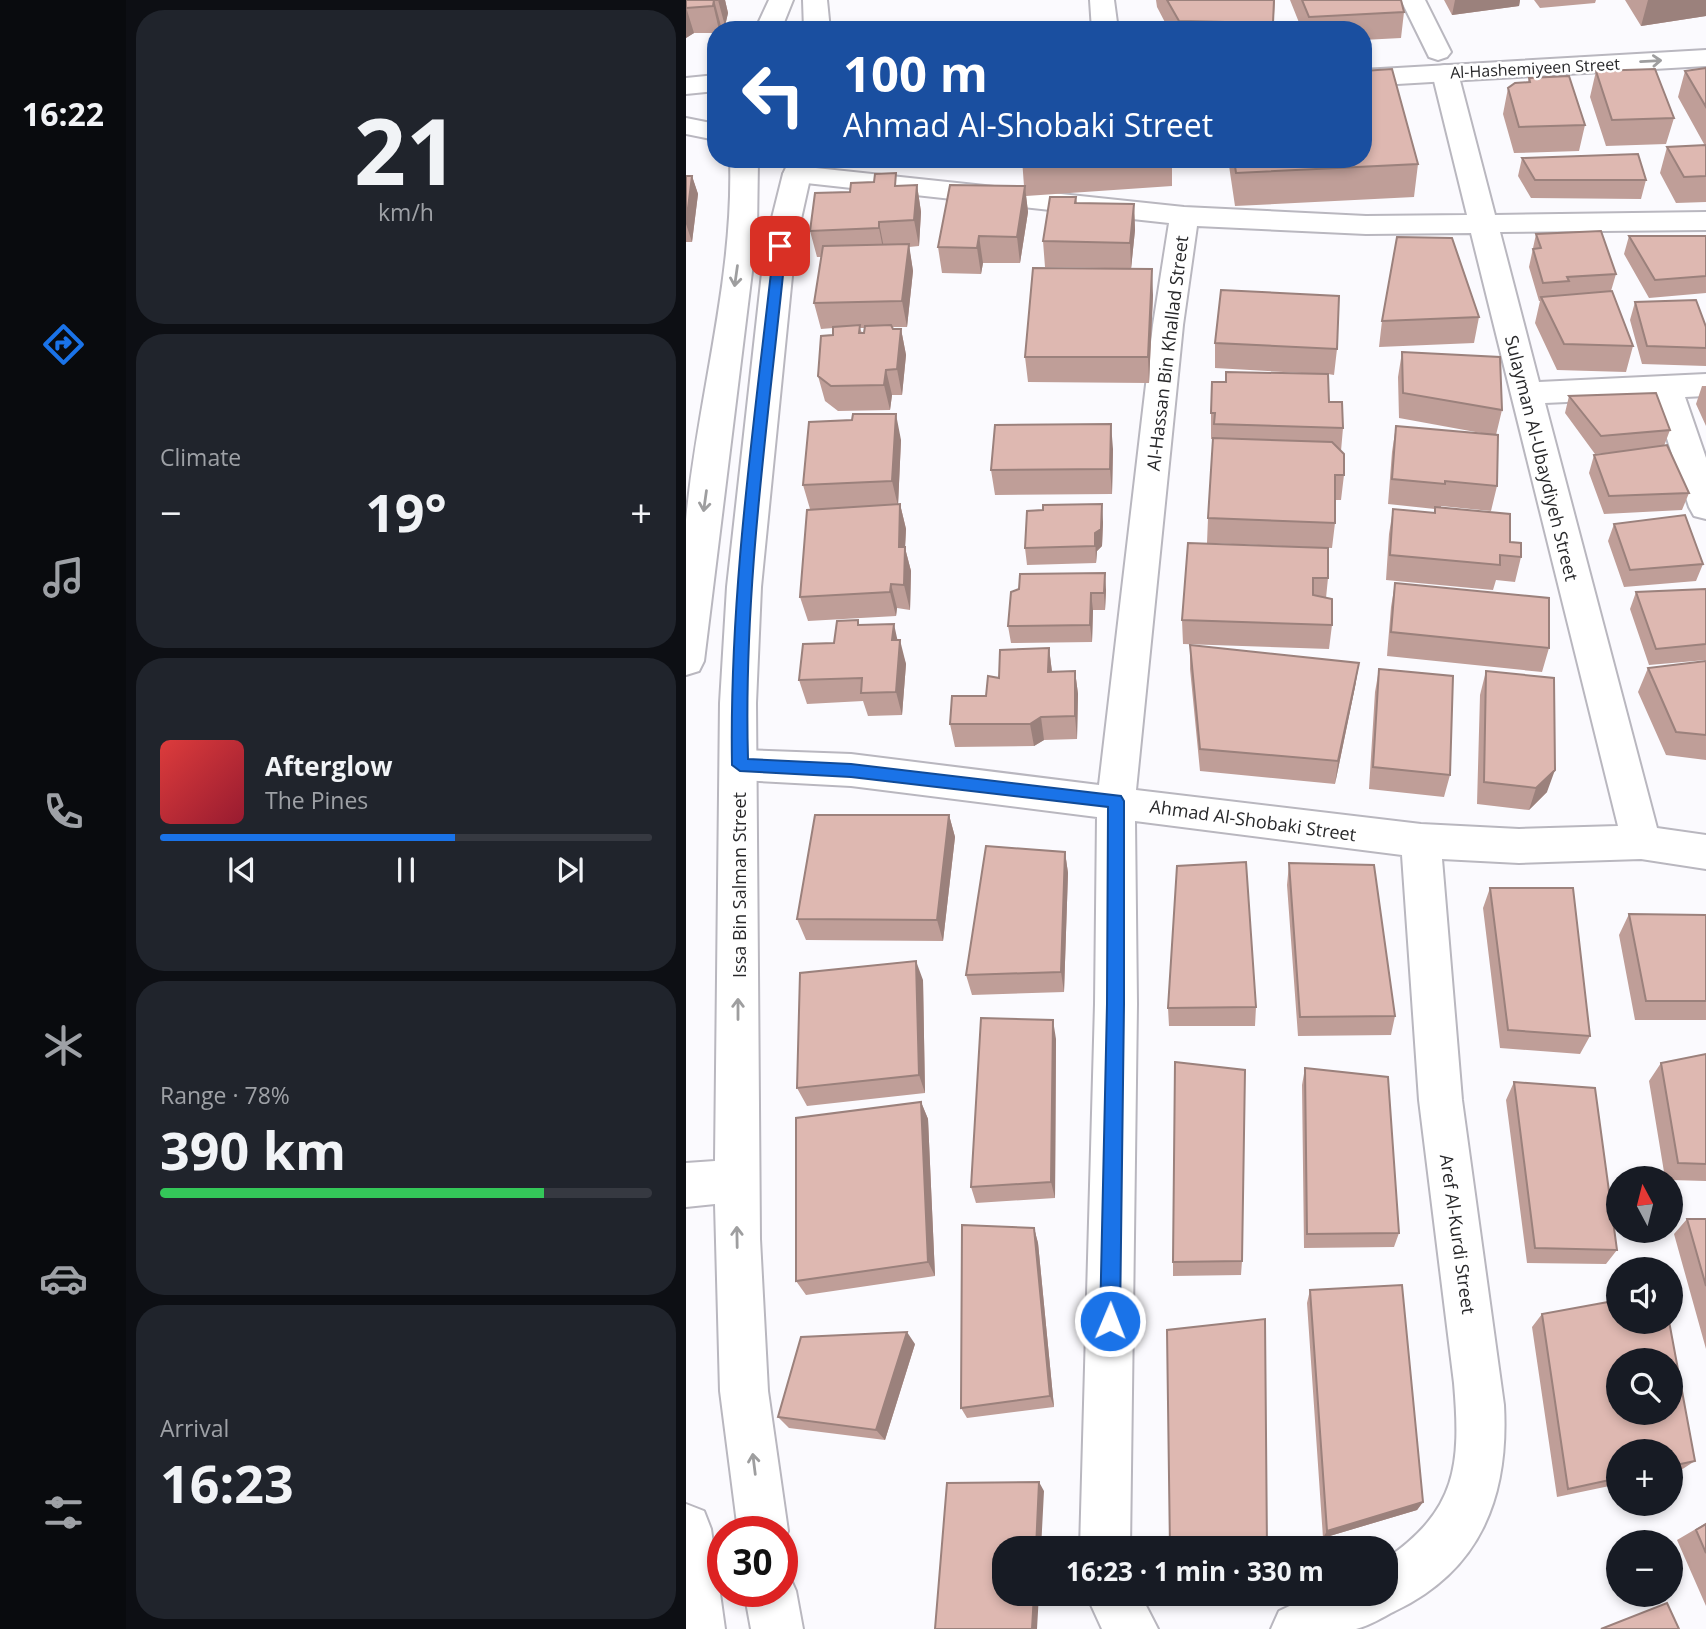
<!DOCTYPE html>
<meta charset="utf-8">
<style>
:root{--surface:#171b24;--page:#20242c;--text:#f1f3f6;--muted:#9ea1a6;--line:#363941;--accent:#1a73e8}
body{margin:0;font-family:"Open Sans",sans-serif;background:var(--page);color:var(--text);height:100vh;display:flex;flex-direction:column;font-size:26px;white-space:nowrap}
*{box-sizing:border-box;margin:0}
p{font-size:23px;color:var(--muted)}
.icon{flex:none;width:38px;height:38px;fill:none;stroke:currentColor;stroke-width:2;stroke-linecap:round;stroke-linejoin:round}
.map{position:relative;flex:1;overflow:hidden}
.side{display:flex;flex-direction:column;gap:10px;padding:10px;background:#0d0f14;width:560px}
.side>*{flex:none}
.guide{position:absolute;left:21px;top:21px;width:665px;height:147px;border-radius:28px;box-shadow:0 4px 10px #0003;background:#1a4fa0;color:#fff;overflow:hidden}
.needle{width:46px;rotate:353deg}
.fabs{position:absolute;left:920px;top:1166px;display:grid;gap:14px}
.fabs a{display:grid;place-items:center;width:77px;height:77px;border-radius:50%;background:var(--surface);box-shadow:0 4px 10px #0003;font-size:35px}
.speed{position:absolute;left:21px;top:1516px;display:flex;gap:14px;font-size:35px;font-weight:700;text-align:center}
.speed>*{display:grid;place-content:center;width:91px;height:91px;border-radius:50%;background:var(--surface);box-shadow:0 4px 10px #0003;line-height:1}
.speed .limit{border:10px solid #d22;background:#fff;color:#111}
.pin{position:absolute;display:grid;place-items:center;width:60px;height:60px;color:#fff;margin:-30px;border-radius:14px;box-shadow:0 4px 10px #0006}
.me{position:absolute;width:77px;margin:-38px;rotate:1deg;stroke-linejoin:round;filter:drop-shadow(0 0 5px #0008)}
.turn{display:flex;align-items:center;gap:24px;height:147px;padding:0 21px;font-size:32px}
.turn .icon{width:91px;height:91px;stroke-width:2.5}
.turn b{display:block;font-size:49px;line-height:60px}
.big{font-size:52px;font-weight:700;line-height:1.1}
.side .card{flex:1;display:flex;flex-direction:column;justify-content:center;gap:10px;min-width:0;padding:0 24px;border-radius:28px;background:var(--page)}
.side .dial{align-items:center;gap:0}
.dial b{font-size:91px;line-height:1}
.song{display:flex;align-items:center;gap:21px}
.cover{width:84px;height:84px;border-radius:10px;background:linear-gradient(135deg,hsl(0 70% 55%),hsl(350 70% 35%))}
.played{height:7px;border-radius:4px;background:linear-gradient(90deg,var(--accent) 60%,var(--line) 60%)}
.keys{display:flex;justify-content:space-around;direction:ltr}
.heat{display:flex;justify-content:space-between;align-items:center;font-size:38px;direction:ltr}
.charge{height:10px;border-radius:5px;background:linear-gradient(90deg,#34c759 78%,var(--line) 0)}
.trip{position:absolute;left:306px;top:1536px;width:406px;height:70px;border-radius:28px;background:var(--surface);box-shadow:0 4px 10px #0003;font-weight:700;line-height:70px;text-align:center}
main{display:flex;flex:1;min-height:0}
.menu{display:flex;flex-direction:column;width:126px;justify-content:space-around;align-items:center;background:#090b0e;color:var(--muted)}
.menu .icon{width:49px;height:49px}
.menu .selected{color:var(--accent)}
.menu b{font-size:32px;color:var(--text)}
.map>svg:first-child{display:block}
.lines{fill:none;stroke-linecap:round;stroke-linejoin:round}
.street-casing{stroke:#b9b7bf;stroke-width:4}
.secondary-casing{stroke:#b9b7bf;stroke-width:4}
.street{fill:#fff;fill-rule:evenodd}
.secondary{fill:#fff;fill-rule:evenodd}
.wall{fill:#bf9e98;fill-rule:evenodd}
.shaded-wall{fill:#9b817c}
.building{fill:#deb8b1;stroke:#9b817c;stroke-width:2;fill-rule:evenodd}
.oneway{stroke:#9e9e9f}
.route{fill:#1a73e8;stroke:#114b97;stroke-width:2}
.labels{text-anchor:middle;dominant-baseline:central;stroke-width:5;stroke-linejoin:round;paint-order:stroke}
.far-street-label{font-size:16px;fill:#28282a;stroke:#fff}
.street-label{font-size:18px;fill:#28282a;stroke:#fff}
</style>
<main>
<nav class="menu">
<b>16:22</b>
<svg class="icon selected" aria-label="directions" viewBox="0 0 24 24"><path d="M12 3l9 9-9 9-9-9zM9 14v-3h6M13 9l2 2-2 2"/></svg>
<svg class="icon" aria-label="music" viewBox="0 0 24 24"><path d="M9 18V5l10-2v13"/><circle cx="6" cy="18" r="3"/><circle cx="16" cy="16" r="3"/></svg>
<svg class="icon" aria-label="phone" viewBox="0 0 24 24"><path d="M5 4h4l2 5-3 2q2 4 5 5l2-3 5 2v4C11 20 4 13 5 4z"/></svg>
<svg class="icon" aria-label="climate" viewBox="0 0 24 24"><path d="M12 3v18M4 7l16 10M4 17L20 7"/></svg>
<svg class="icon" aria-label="car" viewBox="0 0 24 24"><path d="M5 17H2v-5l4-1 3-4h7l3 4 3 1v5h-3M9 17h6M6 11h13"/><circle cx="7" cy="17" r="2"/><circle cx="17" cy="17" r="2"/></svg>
<svg class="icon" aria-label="filters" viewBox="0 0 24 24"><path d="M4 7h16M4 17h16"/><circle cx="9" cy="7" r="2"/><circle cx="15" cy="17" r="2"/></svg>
</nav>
<section class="side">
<div class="card dial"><b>21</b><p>km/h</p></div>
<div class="card"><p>Climate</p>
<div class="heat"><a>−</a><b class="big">19°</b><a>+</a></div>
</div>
<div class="card">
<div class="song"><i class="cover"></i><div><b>Afterglow</b><p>The Pines</p></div></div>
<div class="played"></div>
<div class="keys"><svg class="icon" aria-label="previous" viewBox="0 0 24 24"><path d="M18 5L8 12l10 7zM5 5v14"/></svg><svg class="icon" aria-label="pause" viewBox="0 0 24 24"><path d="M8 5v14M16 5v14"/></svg><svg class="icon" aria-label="next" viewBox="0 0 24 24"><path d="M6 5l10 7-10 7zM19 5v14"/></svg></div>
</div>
<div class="card"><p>Range · 78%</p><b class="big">390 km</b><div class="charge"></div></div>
<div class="card"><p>Arrival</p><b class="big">16:23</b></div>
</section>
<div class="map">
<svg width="1020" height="1629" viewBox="0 0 1020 1629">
<rect width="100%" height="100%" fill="#fbfafe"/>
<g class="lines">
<defs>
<path id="street" d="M404,0H428L432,30H406Z
M715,0H739L765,52L761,57L752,60L743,57Z
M759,65L768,67L772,73L809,215L1020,212V230L814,232L853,382L1020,374V396L999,397L1020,458V519L1008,516L1003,507L968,398L859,403L971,828L1020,835V869L955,859L833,863L756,859L776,1100L818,1405C823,1496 795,1570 709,1611C697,1617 683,1626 670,1629C652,1629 606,1629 585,1629L593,1611L629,1594H700V1559C771,1510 775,1465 768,1383L733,1100L716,855L449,821L451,1004L444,1549H394L409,1004L411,817L165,786L54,780L41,776L35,765L41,754L54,750L165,754L413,785L467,325L483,223L111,182L101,180L97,174L101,168L111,166L498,207L680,216L781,215L746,73L750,67ZM511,226L680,234L785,233L932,826L833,829L735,824L450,790L497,325Z
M400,1594H454L472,1629H416Z"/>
<path id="secondary" d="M83,0H107L95,30H69Z
M117,0H141L144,30H118Z
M1020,50V66L677,86V70Z
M30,75V91L0,94V78Z
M0,118L30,124V140L0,134Z
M44,159H72L71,231L18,661L13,671L0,675C0,624 0,571 0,520C11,400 48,281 44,159Z
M104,159H132L125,174L109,246L75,587L70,703L74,1239L82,1391L102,1531L96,1545V1531H52L34,1391L29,1204L0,1207V1163L29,1161L34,703L41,587L79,246L97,174Z
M0,1504L18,1511L25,1529L39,1629H0Z
M96,1570L102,1573L110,1591L117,1629H65L58,1591H96Z"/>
</defs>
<use href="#street" class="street-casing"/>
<use href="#secondary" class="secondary-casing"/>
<use href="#street" class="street"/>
<use href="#secondary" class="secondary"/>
</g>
<path class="wall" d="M0,0H39L42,13L39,26H35V30H30V33H8L0,38Z
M470,0H589L587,30H483L471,7Z
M604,0H715L718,12L715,38L677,40V30H616Z
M758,0H834L833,6L766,15Z
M848,0H910L909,3L854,8Z
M939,0H1020V16L955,26Z
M1020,68V144H1018L992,97L999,71Z
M910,71L988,118L980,144L920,146L904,97Z
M843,78L899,125L893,151L828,153L817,114L822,88L842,82Z
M1020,145V202L990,203L974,173L981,147Z
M836,158L960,180L955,199L845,198L832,176Z
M336,159H486V186L340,196L342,212L334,263H297L295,274L256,273L252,247L338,186Z
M542,159H677L732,164L728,197L549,206Z
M0,176H6L12,194L6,242H0Z
M231,185L235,212L233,246L223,247L227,271L221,327H206L207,329H215L220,355L216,395H206L204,410L152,411L139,401L132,376L147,335V328L135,329L128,303L135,257H131L124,231L164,192ZM174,328H179L178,333H176Z
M390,197L391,203L448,204L449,230L445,269L467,295L463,383L342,382L339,357L419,268L359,267L357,241Z
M850,234L930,274L925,291L947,346L940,372L871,370L849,323L854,301H853L843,267Z
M943,236H1020V293L963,298L938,254Z
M949,302L1020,327V366L956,364L944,320Z
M793,317L788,343L693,347L696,321Z
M529,343L651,349L648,375L642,374L643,402L657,428L655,451L658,475L655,500H649V523L646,548L521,543L522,518L527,439H525V413L540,382L634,374L529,368Z
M716,352L816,410L810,435L811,486L805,511L755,506V508L824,542L835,557L829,582L810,580L807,590L700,580L703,534L707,509L748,513L749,509L702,504L706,452L710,426L806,435L713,418L712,377Z
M1016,386H1020V426L1010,404Z
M883,396L984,430L978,446L1003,493L996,510L918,514L903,473L908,455L931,452L909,454L879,413Z
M215,440L212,505L214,504L220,529L219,548L225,571L224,610L211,608L210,616L122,621L114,597L124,509L117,485Z
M427,449L426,494L309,495L305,470Z
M417,522L416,546L411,551L410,563L341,565L339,548Z
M928,524L1017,564L1010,581L938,587L922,541Z
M502,543L642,578L640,598L646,625L643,649L497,644L496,620Z
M709,583L863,648L856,672L701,656L705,607Z
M1020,589V660L963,665L944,609L950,592Z
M420,590L419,610H407L406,642L325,643L322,626L325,592Z
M174,625L212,640L220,664L216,715L182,716L177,701L121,704L113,680L148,643Z
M504,645L673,663L669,687L649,784L514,771L504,669Z
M363,648L366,672L389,671L392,694L391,739L358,740L348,746L269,747L264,724L300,696L313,678Z
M1020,661V760L980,755L952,692L962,668Z
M693,669L764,775L758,797L683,789L689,692Z
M800,671L861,792L843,810L791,804L794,695Z
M263,815L269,837L257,941L120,940L111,919Z
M379,852L382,873L378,992L286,995L280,975Z
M603,864L709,1016L705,1035L612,1036L601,885Z
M804,888L904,1036L894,1054L814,1048L797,908Z
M943,914L1020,915V1020H949L933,935Z
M237,980L239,1093L121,1106L111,1088Z
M570,1007L569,1026H483L482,1008Z
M370,1039L369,1198L290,1203L285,1187Z
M1020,1054V1181L985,1180V1178H979L963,1081L975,1063Z
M619,1068L713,1233L708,1247L618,1248L616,1085Z
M828,1082L931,1250L920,1264L841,1263L820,1100Z
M235,1102L242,1119L249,1276L120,1295L110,1281Z
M1001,1219H1020V1349L988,1234Z
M348,1228L352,1243L368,1407L281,1418L275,1408Z
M556,1261L555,1275L487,1276V1262Z
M624,1290L737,1502L731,1510L637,1538L621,1303Z
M856,1314L1009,1461L995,1470L985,1473V1451H933V1484L871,1497L846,1327Z
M229,1344L199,1440L103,1428L92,1417Z
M1020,1523V1606L991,1540Z"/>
<path class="shaded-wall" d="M26,0H28L35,26V30H33Z
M32,0H39L42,13L39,26Z
M769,0H834L833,6L766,15Z
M962,0H1020V16L955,26Z
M0,7L8,33L0,38Z
M6,176L12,194L6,242L0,224Z
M231,185L235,212L233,246L228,220Z
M339,186L342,212L334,263L331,237Z
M448,204L449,230L445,269L444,243Z
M193,222L198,248V254L193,228Z
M293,236L297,263L295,274L291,248Z
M223,244L227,271L221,327L216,301Z
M466,269L467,295L463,383L462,357Z
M215,329L220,355L216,395L211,369Z
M200,370L206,395L204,410L198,385Z
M210,414L215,440L212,506L206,481Z
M425,424L427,449L426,494L424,469Z
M214,504L220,529L219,548L225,571L224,610L218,585L213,547Z
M416,504L417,522L416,546L411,551L410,563L409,533Z
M419,573L420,590L419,610L418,593Z
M205,584L211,608L210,616L204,592Z
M405,593L407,610L406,642L404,625Z
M208,624L213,647L214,640L220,664L216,715L210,692L206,640Z
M363,648L366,672H362Z
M673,663L669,687L649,784L652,761Z
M389,671L392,694L391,739L389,716Z
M355,717L358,740L348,746L344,724Z
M869,770L861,792L843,810L850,788Z
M263,815L269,837L257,941L251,920Z
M379,852L382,873L378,992L375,972Z
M230,961L237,980L239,1093L233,1075Z
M367,1020L370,1039L369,1198L365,1182Z
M235,1102L242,1119L249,1276L242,1262Z
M348,1228L352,1243L368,1407L364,1396Z
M221,1332L229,1344L199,1440L190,1430Z
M353,1482L358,1491L355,1549H350Z
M737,1502L731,1510L637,1538L641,1531Z
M348,1594H353L351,1629H346Z"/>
<path class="building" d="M0,0H32H28L27,6L0,8Z
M481,0H588L587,23L493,21Z
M616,0H715L718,12L623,17Z
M1020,68V107L999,71Z
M706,69L732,164L550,173L548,159H677V71Z
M969,69L988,118L926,120L910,71Z
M883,76L899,125L833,127L822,88L829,83L844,82L843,78Z
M1020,145V176L998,177L981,147Z
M952,154L960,180H849L836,158Z
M336,159H384L336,162Z
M210,173L209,186L231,185L228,220L193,222V228L124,231L129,193L164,192L165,183L188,182L189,174Z
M0,176H6L0,224Z
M264,185L339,186L331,237L293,236L291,248L252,247Z
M364,197H390L389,203L448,204L444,243L357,241Z
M915,231L930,274L881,277L883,281L857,283L847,249L855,248L850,234Z
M943,236H1020V276L969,280Z
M711,237L766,238L793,317L696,321Z
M223,244L216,301L128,303L137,246Z
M347,268L466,269L462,357H339Z
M535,290L653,296L651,349L529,343Z
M926,291L947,346L878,344L855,297Z
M1010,300L1020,327V348L961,346L949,302Z
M174,325L173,333H178L179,326L205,325L207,329H215L211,369L200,370L198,385L145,386L132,376L135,336L147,335V327Z
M716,352L814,357L816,410L717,393Z
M540,372L642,374L643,402H656L657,428L528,424L529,413H525L526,382H540Z
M970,393L984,430L915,436L883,396Z
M167,414H210L206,481L117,485L123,422L166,420Z
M425,424L424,469L305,470L309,425Z
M710,426L812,435L811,486L759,481V484L706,479Z
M527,438L646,442L658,454V475H649V523L522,518Z
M981,445L1003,493L923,496L908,455Z
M214,504L213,547H219L218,585L205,584L204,592L114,597L121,510Z
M416,504L415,529L409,533V546L339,548L341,511L357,510V505Z
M749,507L824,514V542L835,543V557L814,555V565L704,555L707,509L749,513Z
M999,515L1017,564L944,570L928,524Z
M502,543L642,548V578H627V595L646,599V625L496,620Z
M419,573L418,593H405L404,625L322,626L325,592L333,589L334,574Z
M709,583L863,598V648L705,632Z
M1020,589V644L970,649L950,592Z
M172,620V625L208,624L206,640H214L210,692L175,693L176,678L113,680L117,644L148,643L151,621Z
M504,645L673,663L652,761L514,749Z
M363,648L362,672L389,671V716L355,717L344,724H264L266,696H300L302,676L313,678L314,650Z
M1020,661V735L990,732L962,668Z
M693,669L767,676L764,775L687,767Z
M800,671L868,678L869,770L850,788L798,782Z
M129,815H263L251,920L111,919Z
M300,846L379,852L375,972L280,975Z
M560,862L570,1007L482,1008L491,866Z
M603,863L688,865L709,1016L614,1017Z
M804,888H887L904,1036L822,1030Z
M943,914L1020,915V1001H960Z
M230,961L233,1075L111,1088L114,973Z
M295,1018L367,1020L365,1182L285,1187Z
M1020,1054V1164L992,1163L975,1063Z
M489,1062L559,1070L556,1261L487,1262Z
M619,1068L702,1077L713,1233L621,1234Z
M828,1082L909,1088L931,1250L849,1248Z
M235,1102L242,1262L110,1281V1118Z
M1001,1219H1020V1286Z
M276,1225L348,1228L364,1396L275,1408Z
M716,1285L737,1502L641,1531L624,1290Z
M933,1300V1321H983L1009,1461L985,1466V1451H933V1478L882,1489L856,1314ZM933,1360H985V1412H933Z
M579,1319L581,1549H484L481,1330Z
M221,1332L190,1430L92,1417L115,1337Z
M353,1482L350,1549H318V1594H348L346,1629H249L261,1483Z
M1020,1524V1553L1010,1530Z
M981,1603L993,1629H915Z"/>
<defs><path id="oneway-shaft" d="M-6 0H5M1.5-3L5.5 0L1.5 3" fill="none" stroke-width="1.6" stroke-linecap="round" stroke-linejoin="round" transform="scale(1.75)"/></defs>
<g class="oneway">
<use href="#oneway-shaft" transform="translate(965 61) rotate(-3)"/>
<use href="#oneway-shaft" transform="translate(50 276) rotate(98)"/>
<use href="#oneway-shaft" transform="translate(19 501) rotate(98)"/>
<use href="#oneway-shaft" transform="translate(52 1009) rotate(-90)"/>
<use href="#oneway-shaft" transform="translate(51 1237) rotate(-91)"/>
<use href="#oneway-shaft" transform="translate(68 1464) rotate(-97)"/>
</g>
<path class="route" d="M94,242L100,246C83,416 57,587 62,759L165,764L435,796L438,801V1004L434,1321L431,1328L424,1331L417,1328L414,1321L421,1004L422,807L165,777L54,771L46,765C43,591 69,418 88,246Z"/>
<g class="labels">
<g class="far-street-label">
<text transform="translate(849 68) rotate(-3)">Al-Hashemiyeen Street</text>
</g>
<g class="street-label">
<text transform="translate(481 353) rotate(-83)">Al-Hassan Bin Khallad Street</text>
<text transform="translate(856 458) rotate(76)">Sulayman Al-Ubaydiyeh Street</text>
<text transform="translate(567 820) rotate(8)">Ahmad Al-Shobaki Street</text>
<text transform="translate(53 885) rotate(-90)">Issa Bin Salman Street</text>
<text transform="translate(772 1234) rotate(82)">Aref Al-Kurdi Street</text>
</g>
</g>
</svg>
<div class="fabs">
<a><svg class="needle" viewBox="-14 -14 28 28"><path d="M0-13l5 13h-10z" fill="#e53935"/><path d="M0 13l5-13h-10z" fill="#9ea1a6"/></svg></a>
<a><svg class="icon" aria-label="sound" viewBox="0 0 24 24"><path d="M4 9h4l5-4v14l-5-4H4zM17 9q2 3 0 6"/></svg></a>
<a><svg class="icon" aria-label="search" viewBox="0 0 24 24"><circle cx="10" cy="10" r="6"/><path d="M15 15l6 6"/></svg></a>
<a>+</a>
<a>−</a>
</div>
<div class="speed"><div class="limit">30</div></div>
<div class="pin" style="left:94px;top:246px;background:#d93025"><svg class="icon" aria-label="arrive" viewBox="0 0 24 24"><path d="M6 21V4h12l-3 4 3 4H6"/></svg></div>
<svg class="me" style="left:424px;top:1321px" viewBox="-20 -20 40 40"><circle r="17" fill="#1a73e8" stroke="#fff" stroke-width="3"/><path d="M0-11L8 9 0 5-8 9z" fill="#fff"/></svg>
<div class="trip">16:23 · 1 min · 330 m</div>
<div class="guide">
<div class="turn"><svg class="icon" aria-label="left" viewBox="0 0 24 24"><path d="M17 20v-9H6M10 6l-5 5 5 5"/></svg><div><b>100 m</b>Ahmad Al-Shobaki Street</div></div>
</div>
</div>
</main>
